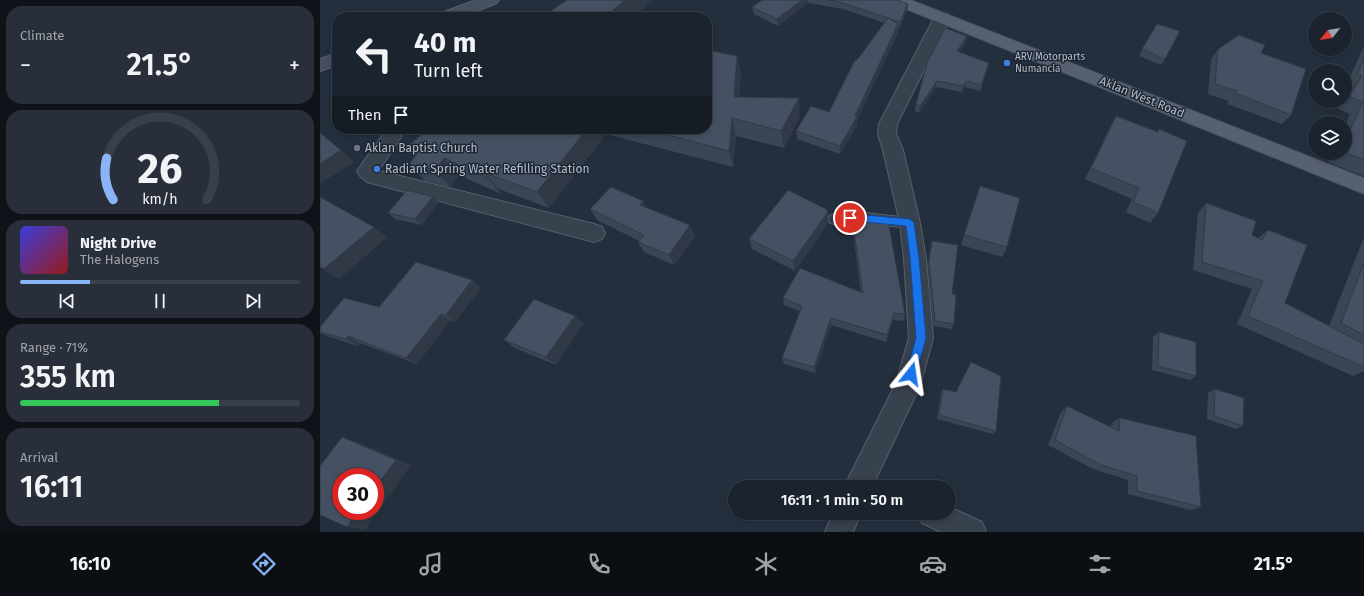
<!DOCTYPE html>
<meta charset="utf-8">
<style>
:root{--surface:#1b232e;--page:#282f3a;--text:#f1f3f6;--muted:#a0a4aa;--line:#39404a;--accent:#8ab4f8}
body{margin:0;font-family:"Fira Sans",sans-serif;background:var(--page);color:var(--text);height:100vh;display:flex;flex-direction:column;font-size:15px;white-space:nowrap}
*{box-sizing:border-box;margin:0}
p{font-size:13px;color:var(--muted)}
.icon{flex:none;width:22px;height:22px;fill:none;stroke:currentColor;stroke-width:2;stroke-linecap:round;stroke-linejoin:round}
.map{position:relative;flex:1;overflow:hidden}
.drawer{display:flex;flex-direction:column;gap:6px;padding:6px;background:#0f1319;width:320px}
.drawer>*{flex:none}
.guide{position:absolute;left:12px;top:12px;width:380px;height:122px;border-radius:16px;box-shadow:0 2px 6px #0003,0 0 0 1px var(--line);background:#1b232e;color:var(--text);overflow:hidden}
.needle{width:26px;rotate:240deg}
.fabs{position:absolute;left:988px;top:12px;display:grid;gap:8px}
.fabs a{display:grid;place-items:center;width:44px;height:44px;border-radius:50%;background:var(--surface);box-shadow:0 2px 6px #0003,0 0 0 1px var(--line);font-size:20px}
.speed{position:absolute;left:12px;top:468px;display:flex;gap:8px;font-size:20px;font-weight:700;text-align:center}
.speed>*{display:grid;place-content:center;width:52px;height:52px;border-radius:50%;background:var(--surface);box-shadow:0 2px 6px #0003,0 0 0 1px var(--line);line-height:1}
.speed .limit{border:6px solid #d22;background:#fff;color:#111}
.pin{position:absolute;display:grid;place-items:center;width:34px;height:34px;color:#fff;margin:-17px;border:2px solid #fff;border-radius:50%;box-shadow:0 1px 4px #0007}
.me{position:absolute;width:44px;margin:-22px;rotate:15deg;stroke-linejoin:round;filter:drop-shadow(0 0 3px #0008)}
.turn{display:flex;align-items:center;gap:14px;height:84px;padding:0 16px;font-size:18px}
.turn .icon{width:52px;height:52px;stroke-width:2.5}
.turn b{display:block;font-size:28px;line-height:34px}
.then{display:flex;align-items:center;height:38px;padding:0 16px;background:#0003;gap:8px;font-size:15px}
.big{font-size:30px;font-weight:600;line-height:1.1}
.drawer .tile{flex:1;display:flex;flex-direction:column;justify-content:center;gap:6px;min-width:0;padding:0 14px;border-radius:16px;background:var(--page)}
.drawer .dial{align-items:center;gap:0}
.dial svg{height:104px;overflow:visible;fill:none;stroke:var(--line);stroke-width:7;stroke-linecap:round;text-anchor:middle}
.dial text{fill:var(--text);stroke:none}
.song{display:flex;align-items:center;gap:12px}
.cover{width:48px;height:48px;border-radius:6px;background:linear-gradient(135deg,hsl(240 70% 55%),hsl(0 70% 35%))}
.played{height:4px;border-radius:2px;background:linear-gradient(90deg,var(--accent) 25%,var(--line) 25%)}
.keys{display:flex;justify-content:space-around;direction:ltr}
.heat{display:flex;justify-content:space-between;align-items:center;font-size:22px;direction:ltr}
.charge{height:6px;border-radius:3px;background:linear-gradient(90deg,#34c759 71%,var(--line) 0)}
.trip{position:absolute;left:408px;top:480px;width:228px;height:40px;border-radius:20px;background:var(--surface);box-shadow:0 2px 6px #0003,0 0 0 1px var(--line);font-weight:600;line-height:40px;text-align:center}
.tabs{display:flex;height:64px;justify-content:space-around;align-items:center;background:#0b0e12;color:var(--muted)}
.tabs .icon{width:28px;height:28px}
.tabs .current{color:var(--accent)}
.tabs b{font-size:18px;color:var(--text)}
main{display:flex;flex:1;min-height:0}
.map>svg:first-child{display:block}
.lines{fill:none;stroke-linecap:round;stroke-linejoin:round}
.lane-casing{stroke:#565f6c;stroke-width:2}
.street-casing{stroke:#565f6c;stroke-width:2}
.secondary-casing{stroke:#565f6c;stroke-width:2}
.primary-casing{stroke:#414a57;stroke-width:2}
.lane{fill:#38414e;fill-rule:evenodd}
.street{fill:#38414e;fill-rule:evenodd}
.secondary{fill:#465061;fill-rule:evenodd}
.primary{fill:#56606e;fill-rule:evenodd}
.wall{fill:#3b4654}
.shaded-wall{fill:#303945}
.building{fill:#455162;stroke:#303945}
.route{fill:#1a73e8;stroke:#114b97}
.shop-dot{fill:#3f7fe0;stroke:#1d2633;stroke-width:1.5}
.worship-dot{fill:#6b7280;stroke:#1d2633;stroke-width:1.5}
.labels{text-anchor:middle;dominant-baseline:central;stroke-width:3;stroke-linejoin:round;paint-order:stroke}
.far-poi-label{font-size:10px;fill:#b4bcc9;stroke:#1d2633;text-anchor:start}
.street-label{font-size:12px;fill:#b4bcc9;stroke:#1d2633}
.poi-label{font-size:12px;fill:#b4bcc9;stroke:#1d2633;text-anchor:start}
</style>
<main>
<section class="drawer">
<div class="tile"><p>Climate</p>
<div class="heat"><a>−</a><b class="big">21.5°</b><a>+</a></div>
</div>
<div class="tile dial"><svg viewBox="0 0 100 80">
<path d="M14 69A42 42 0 1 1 86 69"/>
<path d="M14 69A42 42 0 0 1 9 37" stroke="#8ab4f8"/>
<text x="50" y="56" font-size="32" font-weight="700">26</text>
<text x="50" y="72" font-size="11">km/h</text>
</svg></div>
<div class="tile">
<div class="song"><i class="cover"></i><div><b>Night Drive</b><p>The Halogens</p></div></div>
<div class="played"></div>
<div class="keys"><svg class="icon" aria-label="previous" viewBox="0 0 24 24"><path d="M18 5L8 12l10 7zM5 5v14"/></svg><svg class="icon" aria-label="pause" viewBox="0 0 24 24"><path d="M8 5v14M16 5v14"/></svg><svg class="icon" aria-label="next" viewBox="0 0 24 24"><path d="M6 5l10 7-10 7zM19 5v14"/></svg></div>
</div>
<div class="tile"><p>Range · 71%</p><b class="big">355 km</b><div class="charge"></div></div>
<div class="tile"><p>Arrival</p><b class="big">16:11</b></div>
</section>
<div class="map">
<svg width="1044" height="532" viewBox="0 0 1044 532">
<rect width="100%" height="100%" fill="#242f3e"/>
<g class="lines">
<defs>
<path id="lane" d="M545,213L590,218L595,219L597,223L595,227L590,228L545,223L515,224L510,223L508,219L510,215L515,214Z"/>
<path id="street" d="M622,13L628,14L630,18L577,124L576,134L583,150L600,223L606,259L613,338L600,386L552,487H524L576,383L589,338L584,259L580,223L563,150L558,134L559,124L614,18L616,14Z
M61,129H79L81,137L59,170L60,171L274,224L282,227L285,233L282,239L274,242L47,182L40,176L37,171L62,136Z
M629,507L662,522L666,532H621L602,523L598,513H629Z
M513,513H541L533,532H505Z"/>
<path id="secondary" d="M156,0H179L177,3L142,17H119L121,13Z
M17,53V65L0,71V59Z"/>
<path id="primary" d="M569,0H591L1044,178V194L571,3Z"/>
</defs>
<use href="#lane" class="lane-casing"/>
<use href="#street" class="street-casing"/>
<use href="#secondary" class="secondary-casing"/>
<use href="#primary" class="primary-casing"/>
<use href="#lane" class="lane"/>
<use href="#street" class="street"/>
<use href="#secondary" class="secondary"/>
<use href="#primary" class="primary"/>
</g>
<path class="wall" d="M442,0H577L588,4L587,11L579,29L578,28V33L537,120V125L520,154L477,139L476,131L509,112L537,60L564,23L523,9L488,3L458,26L434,14L432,7Z
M837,24L845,59L841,65L819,56Z
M647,36L646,42L639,52L667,70L660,91L645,87L642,92L616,87L599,113L595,111L596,104Z
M1044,46V175L1043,176L1008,162L1012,153H1025V126L1030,114L1017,108L1022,101H1025V96L1030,88L1026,86Z
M898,49L941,53L971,115L962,124L907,104L909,101L888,94L891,60Z
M417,56L421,74L419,97L480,116L464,148L416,136L413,167L286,134L229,208L179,189L181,194L139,175L130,187L105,181L89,164L95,157L86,148L108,129H387Z
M796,116L838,213L830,223L806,212L812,199L765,179L790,127Z
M660,186L687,247L682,257L641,245Z
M0,197L67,237L19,279L0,267Z
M323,201L326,207L375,236L354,265L324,252L318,242L319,241L277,220L270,209Z
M119,202L102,225L75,219L68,213Z
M886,203L932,235L938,238L948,230L965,303L1009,326L1044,237V371L1033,376L917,324L932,289L873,270L878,213Z
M508,212V223L475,271L432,249L429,239Z
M541,222L585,314L584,321L573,320L566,342L511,325L495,373L464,364L462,358L480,311L464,305L463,298L541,292L533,232V224L541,227Z
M612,241L632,294L634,324L632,329L613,326L608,265Z
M152,280L161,288L135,322L130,320L97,364L40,343L38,346L10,337L0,333V327L59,307Z
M255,316L263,324L236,365L195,348L184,340Z
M839,332L876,376L870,380L832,370L833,337Z
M623,389L676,431L673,434L617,419L621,393Z
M895,389L923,426L916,429L887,419L888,393Z
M747,406L791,428V423L800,418L881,507L870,510L808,494V480L773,469L728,445L741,412Z"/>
<path class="shaded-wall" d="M305,0H333L314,17H285Z
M482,0H488V3L458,26L457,19Z
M588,4L587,11L579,29L580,22Z
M578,24V33L537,120V125L520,154V146Z
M647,36L646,42L636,57L637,51Z
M417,56L421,74L417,115L414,97Z
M617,81L616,87L599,113L600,106Z
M647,81L645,87L642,92L643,86Z
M479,98L480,116L464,148L461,131Z
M412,118L416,136L413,167L409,151Z
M267,129H283L286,134L229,208L217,192Z
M21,150L34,162L0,184V164Z
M124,158L139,175L130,187L115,170Z
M165,173L179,189L181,194L168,178Z
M113,197L119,202L102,225L95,219Z
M323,201L329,212L320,205Z
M508,212V223L475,271L473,261Z
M370,225L375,236L354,265L349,255Z
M54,227L67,237L19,279L4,269Z
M152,280L161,288L135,322L126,315Z
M574,313L573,320L566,342L567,335Z
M121,314L130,320L97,364L86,358Z
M255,316L263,324L236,365L226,357Z
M511,318V325L495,373L494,367Z
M28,336L40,343L38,346L26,339Z
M22,437L40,443L91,465L45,530L27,527L38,511H55V488Z"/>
<path class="building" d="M247,0H305L285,17H222Z
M442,0H482L457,19L432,7Z
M510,0H577L588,4L580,22L523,3Z
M568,18L578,24L535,116L537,117L520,146L476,131L491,106L509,112L535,60H537Z
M837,24L860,31L845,59L822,49Z
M625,28L647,36L637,51L669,63L661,85L647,81L643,86L617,81L600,106L596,104L607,63Z
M919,35L945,45L941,53L986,69L971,115L915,93L917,91L895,84L898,49Z
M387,50L417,56L414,97L479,98L461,131L412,118L409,151L325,129H387Z
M1044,59V160L1025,152V141L1043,102L1029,96L1042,76L1037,74Z
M796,116L838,132L839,129L867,141L838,213L813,202L819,188L771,168Z
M108,129H267L217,192L165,173L168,178L124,158L115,170L89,164L98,153L86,148Z
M0,133L21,150L0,164Z
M660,186L700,198L687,247L644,235Z
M291,187L323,201L320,205L370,225L349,255L318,242L324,235L270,209Z
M87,190L113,197L95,219L68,213Z
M468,190L506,209L508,212L473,261L429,239Z
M0,197L54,227L4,269L0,267Z
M886,203L936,221L932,235L942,240L948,230L987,245L965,303L1044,344V367L928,316L943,281L882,262Z
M568,220L585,314L574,313L567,335L511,318L494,367L462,358L482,306L463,298L480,268L543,293L533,224L542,228L541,222Z
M612,241L638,245L632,294L636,295L634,324L615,321L609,260Z
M96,262L152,280L126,315L121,314L86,358L28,336L26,339L0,332V327L24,298L59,307Z
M1044,263V335L1021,323Z
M214,299L255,316L226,357L184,340Z
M839,332L876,342V376L838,366Z
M651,362L681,376L676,431L619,415L623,389L636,392Z
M895,389L924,398L923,426L894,416Z
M747,406L799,431L800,418L876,436L881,507L817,491V476L781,465L735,440Z
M22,437L76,460L55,488V477H21V511H38L27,527L0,515V466Z
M520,531H528L531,532H520Z"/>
<path class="route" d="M530,215H545L590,219L594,223L599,258L606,338L596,374L595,377L591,379L588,377L586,374L596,338L590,258L586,226L545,222H530L525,218Z"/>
<g class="shop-dot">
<circle cx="687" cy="63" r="4"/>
<circle cx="57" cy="169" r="4"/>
</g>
<circle class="worship-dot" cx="37" cy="148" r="4"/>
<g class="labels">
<g class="far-poi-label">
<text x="695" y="57">ARV Motorparts<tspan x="695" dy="12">Numancia</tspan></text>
</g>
<g class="street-label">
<text transform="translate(822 97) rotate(22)">Aklan West Road</text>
</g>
<g class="poi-label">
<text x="45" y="148">Aklan Baptist Church</text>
<text x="65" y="169">Radiant Spring Water Refilling Station</text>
</g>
</g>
</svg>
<div class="fabs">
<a><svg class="needle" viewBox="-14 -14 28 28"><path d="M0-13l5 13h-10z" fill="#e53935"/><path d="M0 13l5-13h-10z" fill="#a0a4aa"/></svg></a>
<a><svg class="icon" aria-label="search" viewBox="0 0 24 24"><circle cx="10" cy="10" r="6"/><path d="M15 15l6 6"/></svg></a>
<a><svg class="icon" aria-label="layers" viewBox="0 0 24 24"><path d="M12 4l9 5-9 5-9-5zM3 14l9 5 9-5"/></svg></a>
</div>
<div class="speed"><div class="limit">30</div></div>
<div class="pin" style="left:530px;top:218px;background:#d93025"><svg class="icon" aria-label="arrive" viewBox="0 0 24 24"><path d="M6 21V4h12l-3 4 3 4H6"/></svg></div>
<svg class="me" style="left:591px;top:374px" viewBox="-20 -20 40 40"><path d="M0-17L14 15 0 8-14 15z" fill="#1a73e8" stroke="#fff" stroke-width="4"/></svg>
<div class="trip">16:11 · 1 min · 50 m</div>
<div class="guide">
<div class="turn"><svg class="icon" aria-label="left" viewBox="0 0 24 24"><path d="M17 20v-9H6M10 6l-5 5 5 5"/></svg><div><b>40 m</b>Turn left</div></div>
<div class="then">Then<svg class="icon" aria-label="arrive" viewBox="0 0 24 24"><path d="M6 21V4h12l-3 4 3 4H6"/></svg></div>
</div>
</div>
</main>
<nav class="tabs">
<b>16:10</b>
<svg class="icon current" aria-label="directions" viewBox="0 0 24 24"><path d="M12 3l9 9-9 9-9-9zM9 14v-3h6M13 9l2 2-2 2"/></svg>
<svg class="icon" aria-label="music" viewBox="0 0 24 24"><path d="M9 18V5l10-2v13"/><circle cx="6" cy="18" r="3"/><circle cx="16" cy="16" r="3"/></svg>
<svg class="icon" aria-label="phone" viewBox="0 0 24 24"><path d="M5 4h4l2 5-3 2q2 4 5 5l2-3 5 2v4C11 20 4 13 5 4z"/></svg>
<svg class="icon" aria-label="climate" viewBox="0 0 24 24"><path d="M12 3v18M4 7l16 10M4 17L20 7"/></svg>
<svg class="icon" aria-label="car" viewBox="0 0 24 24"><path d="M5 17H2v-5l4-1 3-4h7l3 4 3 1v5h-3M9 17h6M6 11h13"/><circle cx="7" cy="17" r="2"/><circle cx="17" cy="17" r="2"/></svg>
<svg class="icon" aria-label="filters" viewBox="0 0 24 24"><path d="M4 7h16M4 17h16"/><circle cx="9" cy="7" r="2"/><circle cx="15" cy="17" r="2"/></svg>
<b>21.5°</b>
</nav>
